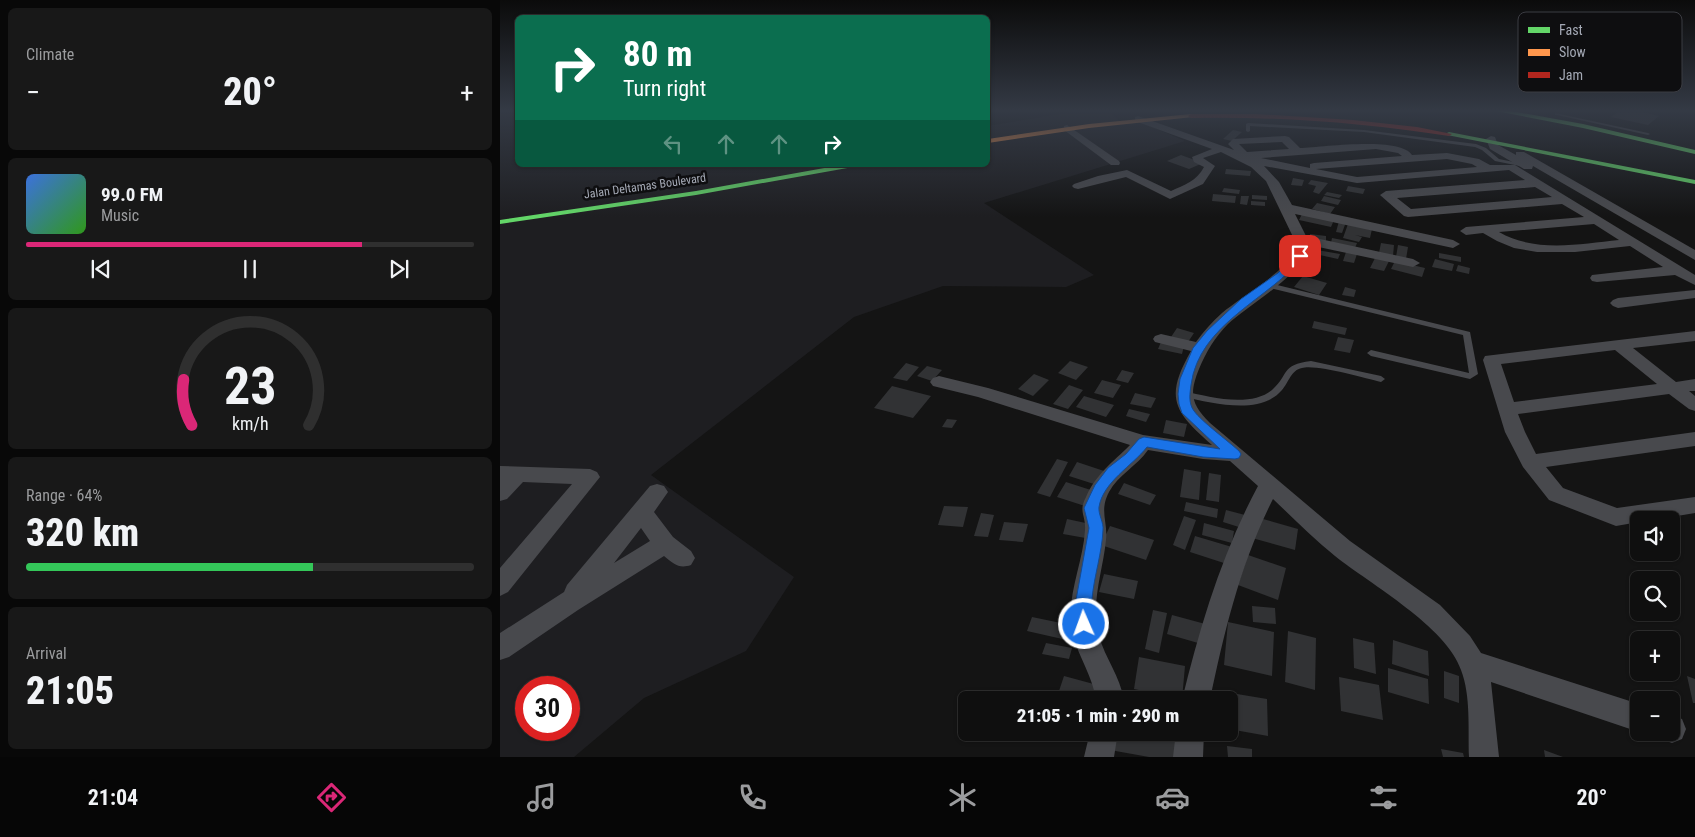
<!DOCTYPE html>
<meta charset="utf-8">
<style>
:root{--surface:#0f0f0f;--page:#181818;--text:#f1f3f6;--muted:#9b9c9e;--line:#2f2f2f;--accent:#db2777}
body{margin:0;font-family:"Roboto Condensed",sans-serif;background:var(--page);color:var(--text);height:100vh;display:flex;flex-direction:column;font-size:19px;white-space:nowrap}
*{box-sizing:border-box;margin:0}
p{font-size:16px;color:var(--muted)}
.icon{flex:none;width:28px;height:28px;fill:none;stroke:currentColor;stroke-width:2;stroke-linecap:round;stroke-linejoin:round}
.map{position:relative;flex:1;overflow:hidden}
.sheet{display:flex;flex-direction:column;gap:8px;padding:8px;background:#080808;width:500px}
.sheet>*{flex:none}
.guide{position:absolute;left:15px;top:15px;width:475px;height:152px;border-radius:8px;box-shadow:0 1px 4px #0004,0 0 0 1px var(--line);background:#0b6e4f;color:#fff;overflow:hidden}
.buttons{position:absolute;left:1130px;top:511px;display:grid;gap:10px}
.buttons a{display:grid;place-items:center;width:50px;height:50px;border-radius:8px;background:var(--surface);box-shadow:0 1px 4px #0004,0 0 0 1px var(--line);font-size:25px}
.speed{position:absolute;left:15px;top:676px;display:flex;gap:10px;font-size:25px;font-weight:700;text-align:center}
.speed>*{display:grid;place-content:center;width:65px;height:65px;border-radius:50%;background:var(--surface);box-shadow:0 1px 4px #0004,0 0 0 1px var(--line);line-height:1}
.speed .limit{border:8px solid #d22;background:#fff;color:#111}
.pin{position:absolute;display:grid;place-items:center;width:42px;height:42px;color:#fff;margin:-21px;border-radius:10px;box-shadow:0 2px 8px #0006}
.me{position:absolute;width:55px;margin:-28px;rotate:358deg;stroke-linejoin:round;filter:drop-shadow(0 0 4px #0008)}
.turn{display:flex;align-items:center;gap:18px;height:105px;padding:0 25px;font-size:22px}
.turn .icon{width:65px;height:65px;stroke-width:2.5}
.turn b{display:block;font-size:35px;line-height:42px}
.lanes{display:flex;align-items:center;height:48px;padding:0 25px;background:#0003;justify-content:center;gap:25px;direction:ltr}
.lanes .off{opacity:.35}
.big{font-size:38px;font-weight:800;line-height:1.1}
.sheet .widget{flex:1;display:flex;flex-direction:column;justify-content:center;gap:8px;min-width:0;padding:0 18px;border-radius:8px;background:var(--page)}
.sheet .dial{align-items:center;gap:0}
.dial svg{height:130px;overflow:visible;fill:none;stroke:var(--line);stroke-width:7;stroke-linecap:round;text-anchor:middle}
.dial text{fill:var(--text);stroke:none}
.song{display:flex;align-items:center;gap:15px}
.cover{width:60px;height:60px;border-radius:8px;background:linear-gradient(135deg,hsl(220 70% 55%),hsl(110 70% 35%))}
.played{height:5px;border-radius:2px;background:linear-gradient(90deg,var(--accent) 75%,var(--line) 75%)}
.keys{display:flex;justify-content:space-around;direction:ltr}
.heat{display:flex;justify-content:space-between;align-items:center;font-size:28px;direction:ltr}
.charge{height:8px;border-radius:4px;background:linear-gradient(90deg,#34c759 64%,var(--line) 0)}
.trip{position:absolute;left:458px;top:691px;width:280px;height:50px;border-radius:8px;background:var(--surface);box-shadow:0 1px 4px #0004,0 0 0 1px var(--line);font-weight:800;line-height:50px;text-align:center}
.dock{display:flex;height:80px;justify-content:space-around;align-items:center;background:#060606;color:var(--muted)}
.dock .icon{width:35px;height:35px}
.dock .on{color:var(--accent)}
.dock b{font-size:22px;color:var(--text)}
main{display:flex;flex:1;min-height:0}
.map>svg:first-child{display:block}
.built{fill:#1e1e21;fill-rule:evenodd}
.building{fill:#313234}
.lines{fill:none;stroke-linecap:round;stroke-linejoin:round}
.lane{fill:#48494d;fill-rule:evenodd}
.street{fill:#48494d;fill-rule:evenodd}
.fast{fill:#63d668;fill-rule:evenodd}
.slow{fill:#ff974d;fill-rule:evenodd}
.jam{fill:#b3261e;fill-rule:evenodd}
.route{fill:#1a73e8;stroke:#114b97}
.labels{text-anchor:middle;dominant-baseline:central;stroke-width:5;stroke-linejoin:round;paint-order:stroke}
.far-street-label{font-size:12px;fill:#a4a9b5;stroke:#0e0e10}
.key{fill:#0e0e10;stroke:#3b3c42;stroke-width:1}
.key-label{font-size:14px;fill:#a4a9b5}
</style>
<main>
<section class="sheet">
<div class="widget"><p>Climate</p>
<div class="heat"><a>−</a><b class="big">20°</b><a>+</a></div>
</div>
<div class="widget">
<div class="song"><i class="cover"></i><div><b>99.0 FM</b><p>Music</p></div></div>
<div class="played"></div>
<div class="keys"><svg class="icon" aria-label="previous" viewBox="0 0 24 24"><path d="M18 5L8 12l10 7zM5 5v14"/></svg><svg class="icon" aria-label="pause" viewBox="0 0 24 24"><path d="M8 5v14M16 5v14"/></svg><svg class="icon" aria-label="next" viewBox="0 0 24 24"><path d="M6 5l10 7-10 7zM19 5v14"/></svg></div>
</div>
<div class="widget dial"><svg viewBox="0 0 100 80">
<path d="M14 69A42 42 0 1 1 86 69"/>
<path d="M14 69A42 42 0 0 1 9 41" stroke="#db2777"/>
<text x="50" y="56" font-size="32" font-weight="700">23</text>
<text x="50" y="72" font-size="11">km/h</text>
</svg></div>
<div class="widget"><p>Range · 64%</p><b class="big">320 km</b><div class="charge"></div></div>
<div class="widget"><p>Arrival</p><b class="big">21:05</b></div>
</section>
<div class="map">
<svg width="1195" height="757" viewBox="0 0 1195 757">
<rect width="100%" height="100%" fill="#141414"/>
<path class="built" d="M0,111H17L18,165H488V126L577,111H608L622,123H643L685,141L484,203L594,275L566,287L443,286L354,317L151,475L294,577L246,651L144,698L74,757H0ZM26,688H69V730H26Z"/>
<path class="building" d="M1119,111H1139L1159,116L1148,125L1111,117Z
M733,130L742,132L732,141L723,139Z
M681,155L703,163L689,169L667,161Z
M726,169L751,171L750,176L725,174Z
M793,178L804,180L802,186L791,185Z
M811,180L828,183L819,194L813,192L816,186L808,184Z
M848,186L865,189L863,194L846,191Z
M724,188L740,190L739,194L722,192Z
M827,192L842,195L839,198L824,195Z
M713,194L736,196L735,203L712,201Z
M752,195L767,196V200L752,199Z
M741,196H749L747,205L740,204Z
M824,196L841,200L838,205L821,201Z
M751,201L765,202V206L751,205Z
M817,203L835,207L830,214L812,209Z
M802,214L834,220L831,227L799,220Z
M839,221L846,222L842,233L836,232Z
M848,224L872,229L870,238L855,235L862,237L859,242L843,238Z
M810,234L826,236V241L810,239Z
M832,238L857,243L855,248L831,243Z
M881,243L894,245L893,256L879,253Z
M898,245L908,247L906,259L896,257Z
M817,250L840,254L838,259L815,254Z
M846,252L857,254L854,263L843,261Z
M939,253L961,257V262L939,258Z
M813,257L820,259L816,266L808,264Z
M875,258L889,261L884,271L870,268Z
M935,259L954,264L952,271L932,267Z
M895,261L925,268L922,277L891,269Z
M958,265L970,268L969,274L956,271Z
M803,276L827,283L819,295L794,287Z
M845,287L856,290L854,297L842,295Z
M814,321L847,328L845,335L812,328Z
M677,328L694,333L688,342L671,337Z
M838,337L854,340L850,353L834,350Z
M661,342L684,346L682,354L658,349Z
M570,361L588,367L576,380L558,373Z
M406,363L419,367L407,381L393,378Z
M427,366L442,370L432,381L417,376Z
M622,370L634,373L628,383L616,380Z
M534,374L549,380L533,396L518,389Z
M602,380L621,385L613,398L594,393Z
M569,385L583,390L568,409L553,404Z
M392,386L431,396L413,418L374,408Z
M635,393L656,398L651,408L630,404Z
M584,396L614,405L606,417L576,407Z
M629,409L650,414L646,422L626,416Z
M447,419L457,420L452,428L442,427Z
M666,420L687,424L684,437L663,433Z
M557,459L568,462L550,497L537,493Z
M577,462L604,471L597,485L569,476Z
M684,469L701,472L699,500L680,497Z
M709,473L721,475L719,502L706,500Z
M566,482L597,492L588,507L557,497Z
M624,483L656,495L650,505L618,494Z
M686,502L718,509L717,518L684,511Z
M444,506L468,507L463,527L438,525Z
M726,510L745,515L742,528L723,522Z
M481,513L494,515L488,537L474,536Z
M684,516L696,520L685,550L673,545Z
M756,517L798,529L795,550L752,538Z
M567,519L595,525L591,539L563,534Z
M504,522L528,524L523,542L499,540Z
M704,523L734,531L732,543L702,535Z
M610,526L654,540L646,560L601,545Z
M695,536L732,547L727,564L690,552Z
M748,555L786,568L778,600L738,585Z
M604,574L638,581L634,599L599,592Z
M752,606L775,608L776,624L753,622Z
M653,610L667,613L659,653L645,649Z
M672,615L709,625L705,645L667,634Z
M532,617L585,628L580,643L527,631Z
M728,622L774,632L772,676L724,665Z
M788,631L816,638L815,690L785,682Z
M853,638L874,643L876,674L854,668Z
M893,640L928,651L929,676L892,664Z
M546,643L572,648L569,659L542,654Z
M639,657L685,666L682,699L634,689Z
M888,668L928,679L929,704L888,692Z
M944,671L959,676V703L944,698Z
M564,676L601,686L598,700H569L557,697Z
M1187,676L1195,679V703H1193Z
M839,677L879,685L883,720L841,711Z
M713,690L767,699L768,736L729,729V700H713Z
M612,732H661L682,736L681,757H649L610,750Z
M727,746L752,749V757H728Z
M941,749L963,753L964,757H943Z
M1044,750L1063,757H1045Z"/>
<g class="lines">
<path class="lane" d="M1055,113L1148,133L1150,134L1148,135L1057,115H1055Z
M748,123L864,130L976,144L986,148L999,159L1028,165L1025,167L995,161L982,150L975,147L864,132L750,126V131L748,132L746,131V124Z
M766,283H769L970,332L978,374L970,379L871,356L867,353L871,350L969,373L963,335L766,287Z
M811,361L881,376L885,379L881,382C864,378 816,364 802,368C791,370 789,382 782,390C760,416 713,403 684,397L680,394L684,391C709,397 750,408 772,390C790,374 780,365 811,361Z"/>
<path class="street" d="M638,116L734,150L728,144L733,139L785,136L789,137L800,148C823,147 900,136 912,155L947,153L979,159L990,165H1015L1195,275V285L1175,275L1097,282L1092,281L1090,278L1092,275L1163,267L1130,246L1075,252H1037L1014,248L997,241L983,233L966,235L960,231L966,227L1084,217L1062,204L908,217L904,216L880,195L886,191L1025,180L1009,170L857,183L764,166L779,182L792,205L953,240L960,244L953,248L795,214L806,236L913,259L920,263L913,267L809,245C809,270 746,307 728,324C715,337 706,352 699,369C689,394 691,404 710,423L850,541L940,605L970,636L981,653L1139,704V732L991,682L999,757H969C968,729 971,696 961,670C947,627 870,584 835,556C813,538 793,518 773,499C741,562 724,632 710,700H682C700,626 722,553 758,486L730,461L703,459L648,450C637,466 618,475 609,492C599,511 608,521 606,540C603,571 590,604 599,636C605,658 620,676 624,700H596C593,677 579,658 573,635C564,600 583,565 585,530C586,515 578,512 586,497C596,474 613,462 630,445L478,397L433,386L430,382L433,378L439,376L488,388L643,435L712,445C674,412 664,398 691,351L655,342L653,339L655,336L661,334L696,342C704,331 712,322 722,313C740,297 799,266 795,241L766,181L751,167L721,152L703,158L715,166L703,184L670,199L626,177L578,189L574,188L572,186L574,184L598,176L627,170L671,191C684,185 697,181 704,167L694,162L692,157L712,149L635,121V117ZM782,142L789,149L747,152L739,144ZM876,149L898,153L902,156L814,163L810,164V168L761,158ZM947,159L972,164L977,167L857,177L816,169ZM1035,187L1052,197L911,209L897,198ZM1094,224L1119,240C1080,244 1035,253 999,232Z
M567,125L619,161L620,163L619,165H611L564,130V126Z
M991,136L995,137L998,145L1016,155V152H1024L1195,250V260L1033,166L1032,169H1024L990,149L986,139Z
M1195,290V298L1118,308L1113,306L1110,303L1113,300L1118,298Z
M1195,331V341L1133,348L1176,382L1195,379V391H1189L1195,396V411L1189,409L1169,394L1018,414L1025,432L1036,454L1195,432V446L1046,467L1063,488L1117,508L1195,497V513L1153,520H1139V522L1116,526L1049,500L1023,467L1005,432L983,360L985,356ZM1115,350L1157,384L1014,402L1001,364Z
M0,466L90,469L97,472L100,477L8,592L0,596V568L72,484L23,482L7,499L0,501Z
M157,484L164,486L168,492L154,512L173,537L191,551L195,558L191,565C179,569 174,564 164,556L78,610L9,657L0,660V633L64,592L67,585L150,486ZM141,528L150,541L114,563Z
M1171,715L1182,719L1186,729L1182,739L1172,743L1161,739L1158,732H1171Z
M590,732H618L614,757H584Z
M676,732H704L703,757H673Z"/>
<path class="fast" d="M996,111H1011L1083,124L1195,150V154L1083,128Z
M949,132L1195,180V184L947,135V133Z
M341,165H356L353,167L196,195L0,224V220L196,191Z"/>
<path class="slow" d="M691,114L694,116L693,117L589,128L488,143V139L589,124Z"/>
<path class="jam" d="M756,114L853,120L917,127L952,134L949,136C863,123 778,116 691,118L688,116L691,114Z"/>
</g>
<linearGradient id="sky" x2="0" y2="1"><stop stop-color="#0b0b0b"/><stop offset="0.51" stop-color="#343a45"/><stop offset="1" stop-color="#343a45" stop-opacity="0"/></linearGradient>
<rect width="1195" height="217" fill="url(#sky)"/>
<path class="route" d="M800,253L804,256C770,299 699,323 691,385C690,393 688,403 694,411C702,422 727,440 739,451L741,454L739,458L735,459L703,457L647,447C632,466 603,482 599,507C598,514 604,523 603,530C602,553 594,576 592,599C591,609 595,620 590,630L584,632L579,630L576,624V600L589,528L584,508L595,485L608,468L626,454L639,439L644,437L720,449L682,413L679,404L678,394L680,379L693,348L707,331L741,299L778,273L797,254Z"/>
<g class="labels">
<g class="far-street-label">
<text transform="translate(145 186) rotate(-8)">Jalan Deltamas Boulevard</text>
</g>
</g>
<rect x="1018" y="12" width="164" height="80" rx="8" class="key"/>
<rect x="1028" y="27" width="22" height="6" fill="#63d668"/>
<rect x="1028" y="49" width="22" height="7" fill="#ff974d"/>
<rect x="1028" y="72" width="22" height="6" fill="#b3261e"/>
<g class="key-label">
<text x="1059" y="35">Fast</text>
<text x="1059" y="57">Slow</text>
<text x="1059" y="80">Jam</text>
</g>
</svg>
<div class="buttons">
<a><svg class="icon" aria-label="sound" viewBox="0 0 24 24"><path d="M4 9h4l5-4v14l-5-4H4zM17 9q2 3 0 6"/></svg></a>
<a><svg class="icon" aria-label="search" viewBox="0 0 24 24"><circle cx="10" cy="10" r="6"/><path d="M15 15l6 6"/></svg></a>
<a>+</a>
<a>−</a>
</div>
<div class="speed"><div class="limit">30</div></div>
<div class="pin" style="left:800px;top:256px;background:#d93025"><svg class="icon" aria-label="arrive" viewBox="0 0 24 24"><path d="M6 21V4h12l-3 4 3 4H6"/></svg></div>
<svg class="me" style="left:584px;top:624px" viewBox="-20 -20 40 40"><circle r="17" fill="#1a73e8" stroke="#fff" stroke-width="3"/><path d="M0-11L8 9 0 5-8 9z" fill="#fff"/></svg>
<div class="trip">21:05 · 1 min · 290 m</div>
<div class="guide">
<div class="turn"><svg class="icon" aria-label="right" viewBox="0 0 24 24"><path d="M7 20v-9h11M14 6l5 5-5 5"/></svg><div><b>80 m</b>Turn right</div></div>
<div class="lanes"><svg class="icon off" aria-label="left" viewBox="0 0 24 24"><path d="M17 20v-9H6M10 6l-5 5 5 5"/></svg><svg class="icon off" aria-label="ahead" viewBox="0 0 24 24"><path d="M12 20V5M6 11l6-6 6 6"/></svg><svg class="icon off" aria-label="ahead" viewBox="0 0 24 24"><path d="M12 20V5M6 11l6-6 6 6"/></svg><svg class="icon" aria-label="right" viewBox="0 0 24 24"><path d="M7 20v-9h11M14 6l5 5-5 5"/></svg></div>
</div>
</div>
</main>
<nav class="dock">
<b>21:04</b>
<svg class="icon on" aria-label="directions" viewBox="0 0 24 24"><path d="M12 3l9 9-9 9-9-9zM9 14v-3h6M13 9l2 2-2 2"/></svg>
<svg class="icon" aria-label="music" viewBox="0 0 24 24"><path d="M9 18V5l10-2v13"/><circle cx="6" cy="18" r="3"/><circle cx="16" cy="16" r="3"/></svg>
<svg class="icon" aria-label="phone" viewBox="0 0 24 24"><path d="M5 4h4l2 5-3 2q2 4 5 5l2-3 5 2v4C11 20 4 13 5 4z"/></svg>
<svg class="icon" aria-label="climate" viewBox="0 0 24 24"><path d="M12 3v18M4 7l16 10M4 17L20 7"/></svg>
<svg class="icon" aria-label="car" viewBox="0 0 24 24"><path d="M5 17H2v-5l4-1 3-4h7l3 4 3 1v5h-3M9 17h6M6 11h13"/><circle cx="7" cy="17" r="2"/><circle cx="17" cy="17" r="2"/></svg>
<svg class="icon" aria-label="filters" viewBox="0 0 24 24"><path d="M4 7h16M4 17h16"/><circle cx="9" cy="7" r="2"/><circle cx="15" cy="17" r="2"/></svg>
<b>20°</b>
</nav>
